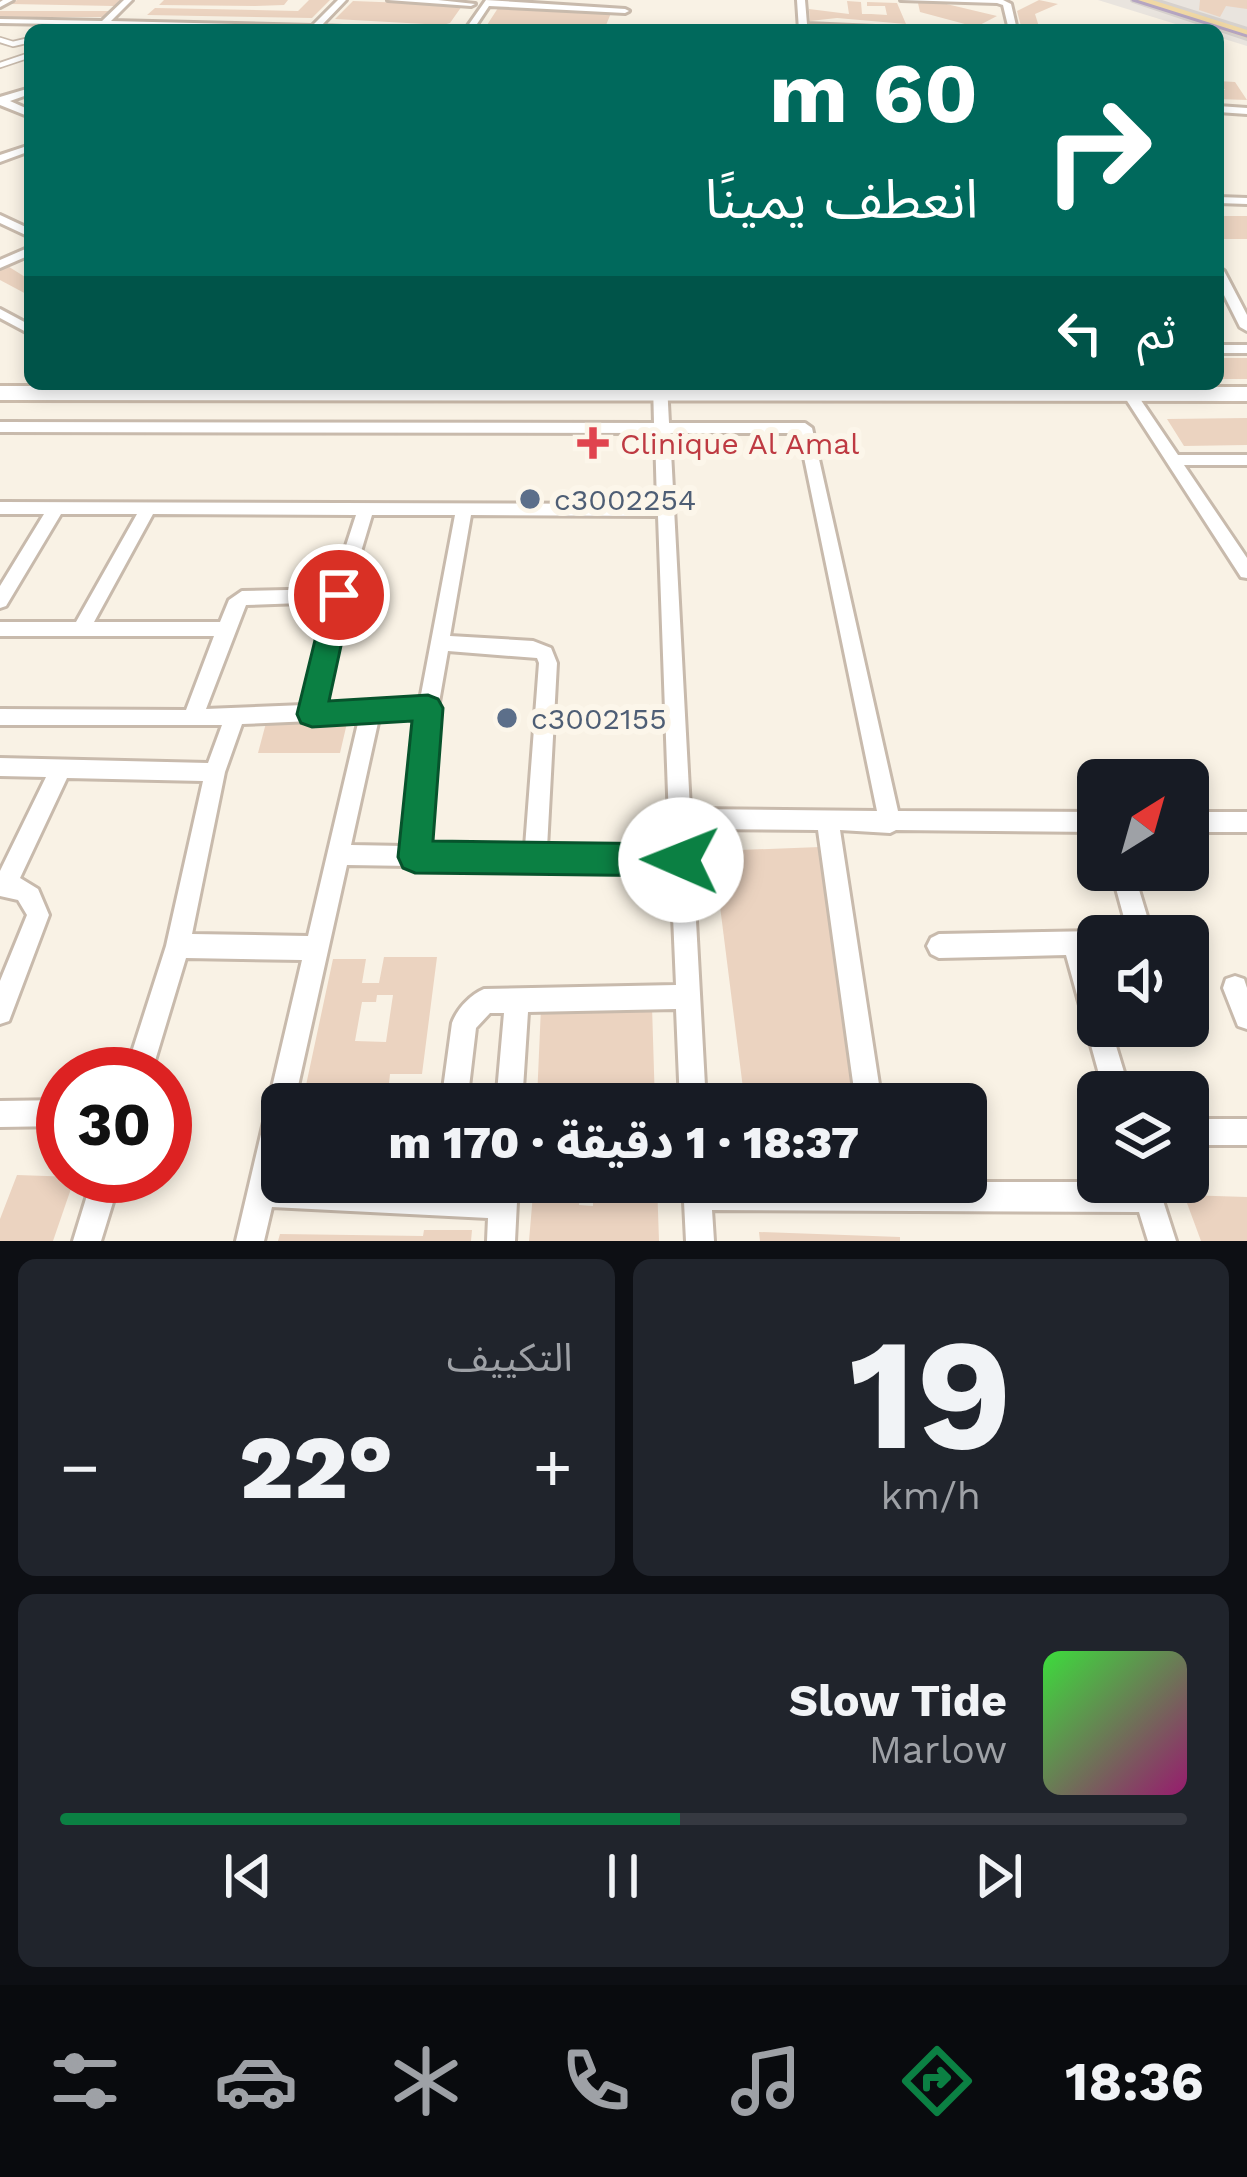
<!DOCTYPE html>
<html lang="ar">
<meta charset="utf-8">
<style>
:root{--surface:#171b24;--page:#20242c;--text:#f1f3f6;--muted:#9ea1a6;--line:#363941;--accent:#0b8043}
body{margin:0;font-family:"Work Sans","Noto Sans Arabic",sans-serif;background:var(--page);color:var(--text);direction:rtl;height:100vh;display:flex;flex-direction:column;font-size:45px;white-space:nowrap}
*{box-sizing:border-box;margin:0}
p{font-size:39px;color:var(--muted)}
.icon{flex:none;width:66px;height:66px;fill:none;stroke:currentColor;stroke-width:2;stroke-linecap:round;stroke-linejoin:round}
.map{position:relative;height:1241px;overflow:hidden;direction:ltr}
.drawer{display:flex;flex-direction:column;gap:18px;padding:18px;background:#0d0f14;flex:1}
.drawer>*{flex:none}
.top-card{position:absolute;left:24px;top:24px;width:1200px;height:366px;border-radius:18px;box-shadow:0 6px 18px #0003;direction:rtl;background:#00695c;color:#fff;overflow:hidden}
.needle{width:78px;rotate:37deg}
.controls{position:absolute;left:1077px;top:759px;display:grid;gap:24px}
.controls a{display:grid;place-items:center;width:132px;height:132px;border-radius:18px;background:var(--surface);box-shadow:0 6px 18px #0003;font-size:60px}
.speed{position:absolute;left:36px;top:1047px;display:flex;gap:24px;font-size:60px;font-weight:700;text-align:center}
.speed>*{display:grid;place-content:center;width:156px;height:156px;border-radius:50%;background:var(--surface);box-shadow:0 6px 18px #0003;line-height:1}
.speed .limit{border:18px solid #d22;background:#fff;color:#111}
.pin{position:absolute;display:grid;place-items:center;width:102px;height:102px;color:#fff;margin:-51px;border:6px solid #fff;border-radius:50%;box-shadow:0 3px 12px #0007}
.me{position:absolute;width:132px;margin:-66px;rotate:271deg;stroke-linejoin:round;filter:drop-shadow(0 0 9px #0008)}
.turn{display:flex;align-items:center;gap:42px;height:252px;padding:0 48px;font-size:54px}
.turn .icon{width:156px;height:156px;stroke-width:2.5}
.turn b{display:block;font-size:84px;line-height:102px}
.then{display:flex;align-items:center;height:114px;padding:0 48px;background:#0003;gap:24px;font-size:45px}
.big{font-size:90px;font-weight:800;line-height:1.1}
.drawer .card{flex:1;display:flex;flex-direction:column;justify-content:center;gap:18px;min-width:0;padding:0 42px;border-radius:18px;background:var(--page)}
.drawer .dial{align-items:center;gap:0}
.dial b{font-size:156px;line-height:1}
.song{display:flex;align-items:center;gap:36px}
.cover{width:144px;height:144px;border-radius:18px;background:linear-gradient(135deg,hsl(120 70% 55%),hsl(320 70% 35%))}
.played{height:12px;border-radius:6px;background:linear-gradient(90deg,var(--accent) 55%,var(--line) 55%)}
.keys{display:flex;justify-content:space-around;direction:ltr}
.heat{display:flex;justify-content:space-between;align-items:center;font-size:66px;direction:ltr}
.drawer .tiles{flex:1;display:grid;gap:18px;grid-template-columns:1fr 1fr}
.card:last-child{grid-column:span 2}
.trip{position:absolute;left:261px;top:1083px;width:726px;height:120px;border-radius:18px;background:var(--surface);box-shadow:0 6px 18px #0003;font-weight:800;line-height:120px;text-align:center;direction:rtl}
.tabs{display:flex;height:192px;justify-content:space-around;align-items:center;background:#090b0e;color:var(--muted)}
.tabs .icon{width:84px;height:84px}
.tabs .current{color:var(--accent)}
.tabs b{font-size:54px;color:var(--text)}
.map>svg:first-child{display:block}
.industrial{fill:#e9e4de}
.building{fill:#ebd3c0;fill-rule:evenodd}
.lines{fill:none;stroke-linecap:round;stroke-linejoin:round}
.lane-casing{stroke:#c8baac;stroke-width:8}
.street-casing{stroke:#c8baac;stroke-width:6}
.secondary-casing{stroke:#cbbbab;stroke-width:6}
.primary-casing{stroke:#d6d1cd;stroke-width:6}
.lane{stroke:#fff;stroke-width:4.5}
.street{fill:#fff;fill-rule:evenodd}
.secondary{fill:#fff;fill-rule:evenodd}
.primary{fill:#f0d8a5;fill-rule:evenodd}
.tram{stroke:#b5a5c1;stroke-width:3}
.route{fill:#0b8043;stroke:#07532c;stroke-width:3}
.health-dot{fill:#e0444e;stroke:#fcf6ea;stroke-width:4.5}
.service-dot{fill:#5c6f8a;stroke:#fcf6ea;stroke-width:4.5}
.labels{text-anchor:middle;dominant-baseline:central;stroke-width:12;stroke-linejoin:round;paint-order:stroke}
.health-label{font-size:30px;fill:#be3a42;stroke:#fcf6ea;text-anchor:start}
.service-label{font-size:30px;fill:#4e5e75;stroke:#fcf6ea;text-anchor:start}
</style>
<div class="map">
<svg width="1247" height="1241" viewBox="0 0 1247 1241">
<rect width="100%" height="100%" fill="#f9f2e5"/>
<path class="industrial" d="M1098,0H1247V46L1218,37V30H1195Z"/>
<path class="building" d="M17,0H120L114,6L11,4Z
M164,0H288L284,5L255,6L159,5Z
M309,0H330L312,18L147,15L155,8L298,11Z
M1039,0L1058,4L1035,14L1040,30H1022L1017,11Z
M1200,0H1247V9L1226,6L1220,17L1199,10Z
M353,1L457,5L462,6L450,23L443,25L335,19Z
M847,1L861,2L862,14H871L887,15L885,6H867V2L897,3L906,24L837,18L810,21L809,9L849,14Z
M938,2L997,16L976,27L920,12L918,3Z
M498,8L559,9L611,13L604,30L487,25Z
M0,11H110L104,17H0Z
M1218,81L1235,82L1247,100L1218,99V90H1225Z
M1218,216H1247V239H1224Z
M6,265L30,280V296L0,280V268Z
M1218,358H1247V379H1218Z
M1247,418V445L1184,446L1167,419Z
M266,723H347L340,753H258Z
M820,847L857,1104H745L713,851Z
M384,957H437L422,1074H390L388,1093L414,1092L413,1104H302L333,959H366L362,983H379ZM377,995H393L386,1042L355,1041L362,1002H376Z
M652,1006L655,1104H606V1095L594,1096V1084H581L580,1099H537L541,1007Z
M17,1175L75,1177L53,1241H0V1219Z
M534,1182H582L579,1205L593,1206V1200L604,1199V1182H657L659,1241H529Z
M1184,1195L1247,1197V1241H1201Z
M424,1230H472L471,1241H278L280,1234L423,1236Z
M759,1232L900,1237V1241H760Z"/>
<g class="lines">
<defs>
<path id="lane" d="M61,30L69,27
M0,40L13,44L30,40
M0,65L30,55"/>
<path id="street" d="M3,0H13L0,7V2Z
M124,0H132L111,21L312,26L338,0H346L321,26L409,30L0,23V19L102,21Z
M388,0H438L475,4L471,6Z
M486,0L625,9L629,11L625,13L489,6L473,30H465Z
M797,0H805L807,24L921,29L799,30Z
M901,0H1003L1011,4L1017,30H1009L1003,5L997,3Z
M30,88V94L10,101L30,110V117L0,105V97Z
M1218,106L1247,108V114L1218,112Z
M30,145V151L0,162V155Z
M1218,197L1247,198V204L1218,203Z
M0,215L30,229V237L0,223Z
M30,247V255L0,268V260Z
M1218,267L1224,271L1247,315V331L1240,327L1218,283Z
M0,309L30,325V334L0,318Z
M1218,345H1247V353H1218Z
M653,384H667L669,423H805L812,428L898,811L1098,812V832L896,830L890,833L840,830L882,1104H856L818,830L691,829L706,1104H680L676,1009L528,1012L522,1104H496L504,1013H490L476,1028L467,1104H441L452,1023C457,1009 470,995 484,989L676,985L671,870L347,865L294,1104H282V1160L278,1180L490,1191V1182H518L515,1241H487L488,1218L272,1207L264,1241H236L302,960L186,958L151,1074H125L166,946L203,781L67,778L20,878L38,889L49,915L9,1021L0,1024V981L27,915L18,900L0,896V871L46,777L0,776V758L208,763L222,725H0V709L186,710L214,636H0V622H76L137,514H61L6,606L0,608V586L44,514H0V502L657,504L655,433L0,432V422L654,423ZM670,433H799L877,811L690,809ZM153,514L356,515L332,589L242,591L229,600L220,622H94ZM372,515H455L420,700L324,704L348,595ZM471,515L658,516L670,849L547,848L557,663L551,648L533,641L450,636ZM329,602L304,705L206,709L246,605ZM448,651L537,658L539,663L525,847L427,846L438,708ZM417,717L405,846L351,845L379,718ZM359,719L308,936L192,934L225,772L242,724Z
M1129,389L1134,390L1178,455H1247V465H1184L1247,558V578L1241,577L1122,393Z
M1188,812H1247V832H1188Z
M1111,870H1133L1153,936H1129Z
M1098,931L1107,936H1098V955H1090L1098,983V1026H1110L1130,1092H1104L1066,955L939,958L931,954L927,946L931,938L939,934Z
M1235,976L1244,979L1247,988V1029L1238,1026L1223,988L1226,979Z
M63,1100V1126L0,1127V1101Z
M1188,1119H1247V1145H1188Z
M93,1176H121L101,1241H73Z
M683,1182H1157L1176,1241H1148L1139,1212L712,1210L714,1241H686Z"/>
<path id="secondary" d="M0,386L1247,387V401L0,400Z"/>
<path id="primary" d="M1133,0H1152L1247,30V38Z"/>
</defs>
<use href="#lane" class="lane-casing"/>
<use href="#street" class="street-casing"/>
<use href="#secondary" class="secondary-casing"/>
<use href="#primary" class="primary-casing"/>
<use href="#lane" class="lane"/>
<use href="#street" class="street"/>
<use href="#secondary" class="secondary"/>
<use href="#primary" class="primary"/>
<path class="tram" d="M1133,0L1247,36"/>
</g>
<path class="route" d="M339,584L352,595L329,701L428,695L438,699L443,708L433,841L681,844L693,849L698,860L693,871L681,876L415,873L403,868L398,857L412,721L312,727L301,723L297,714L326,595Z"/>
<path class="health-dot" d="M587 425h12v12h12v12h-12v12h-12v-12h-12v-12h12z"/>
<g class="service-dot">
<circle cx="530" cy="499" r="12"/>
<circle cx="507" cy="718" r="12"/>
</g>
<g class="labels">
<g class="health-label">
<text x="620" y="443">Clinique Al Amal</text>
</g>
<g class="service-label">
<text x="554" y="499">c3002254</text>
<text x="531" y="718">c3002155</text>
</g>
</g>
</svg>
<div class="controls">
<a><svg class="needle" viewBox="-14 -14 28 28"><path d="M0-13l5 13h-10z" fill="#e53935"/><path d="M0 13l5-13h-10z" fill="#9ea1a6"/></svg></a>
<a><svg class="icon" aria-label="sound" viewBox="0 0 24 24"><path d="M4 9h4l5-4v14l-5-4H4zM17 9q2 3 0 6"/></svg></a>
<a><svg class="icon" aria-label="layers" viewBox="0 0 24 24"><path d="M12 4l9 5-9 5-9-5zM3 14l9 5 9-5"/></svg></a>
</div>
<div class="speed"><div class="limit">30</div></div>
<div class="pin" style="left:339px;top:595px;background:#d93025"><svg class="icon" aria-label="arrive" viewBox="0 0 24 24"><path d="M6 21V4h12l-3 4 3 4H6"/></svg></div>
<svg class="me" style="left:681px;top:860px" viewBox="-20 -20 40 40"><circle r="19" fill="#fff"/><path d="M0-13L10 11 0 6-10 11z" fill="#0b8043"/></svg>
<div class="trip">18:37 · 1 دقيقة · 170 m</div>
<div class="top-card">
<div class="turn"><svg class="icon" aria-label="right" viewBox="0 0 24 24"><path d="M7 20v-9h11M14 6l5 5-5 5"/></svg><div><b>60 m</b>انعطف يمينًا</div></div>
<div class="then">ثم<svg class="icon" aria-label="left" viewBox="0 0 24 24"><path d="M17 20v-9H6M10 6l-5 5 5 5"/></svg></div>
</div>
</div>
<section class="drawer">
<div class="tiles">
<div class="card dial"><b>19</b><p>km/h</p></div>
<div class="card"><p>التكييف</p>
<div class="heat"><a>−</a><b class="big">22°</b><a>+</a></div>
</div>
<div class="card">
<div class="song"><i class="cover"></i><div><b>Slow Tide</b><p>Marlow</p></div></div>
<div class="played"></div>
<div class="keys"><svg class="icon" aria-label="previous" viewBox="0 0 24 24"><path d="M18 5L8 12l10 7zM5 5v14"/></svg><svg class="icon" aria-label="pause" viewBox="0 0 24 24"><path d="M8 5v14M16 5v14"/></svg><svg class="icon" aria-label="next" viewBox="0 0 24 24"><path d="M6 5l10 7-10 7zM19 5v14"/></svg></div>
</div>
</div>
</section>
<nav class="tabs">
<b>18:36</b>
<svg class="icon current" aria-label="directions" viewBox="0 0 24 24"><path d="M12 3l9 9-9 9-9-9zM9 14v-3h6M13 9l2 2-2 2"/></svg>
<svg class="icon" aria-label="music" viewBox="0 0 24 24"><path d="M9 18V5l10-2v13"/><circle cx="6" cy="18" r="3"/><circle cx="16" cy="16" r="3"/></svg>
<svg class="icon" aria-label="phone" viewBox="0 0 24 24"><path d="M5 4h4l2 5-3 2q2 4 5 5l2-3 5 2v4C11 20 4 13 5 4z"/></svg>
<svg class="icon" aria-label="climate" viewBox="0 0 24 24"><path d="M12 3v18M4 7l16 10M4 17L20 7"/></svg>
<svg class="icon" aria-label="car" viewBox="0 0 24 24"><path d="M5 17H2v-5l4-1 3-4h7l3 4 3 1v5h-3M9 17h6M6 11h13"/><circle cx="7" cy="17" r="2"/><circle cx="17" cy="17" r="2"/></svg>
<svg class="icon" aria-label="filters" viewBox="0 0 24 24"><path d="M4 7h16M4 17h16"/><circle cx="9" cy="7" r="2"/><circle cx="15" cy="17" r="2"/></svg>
</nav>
